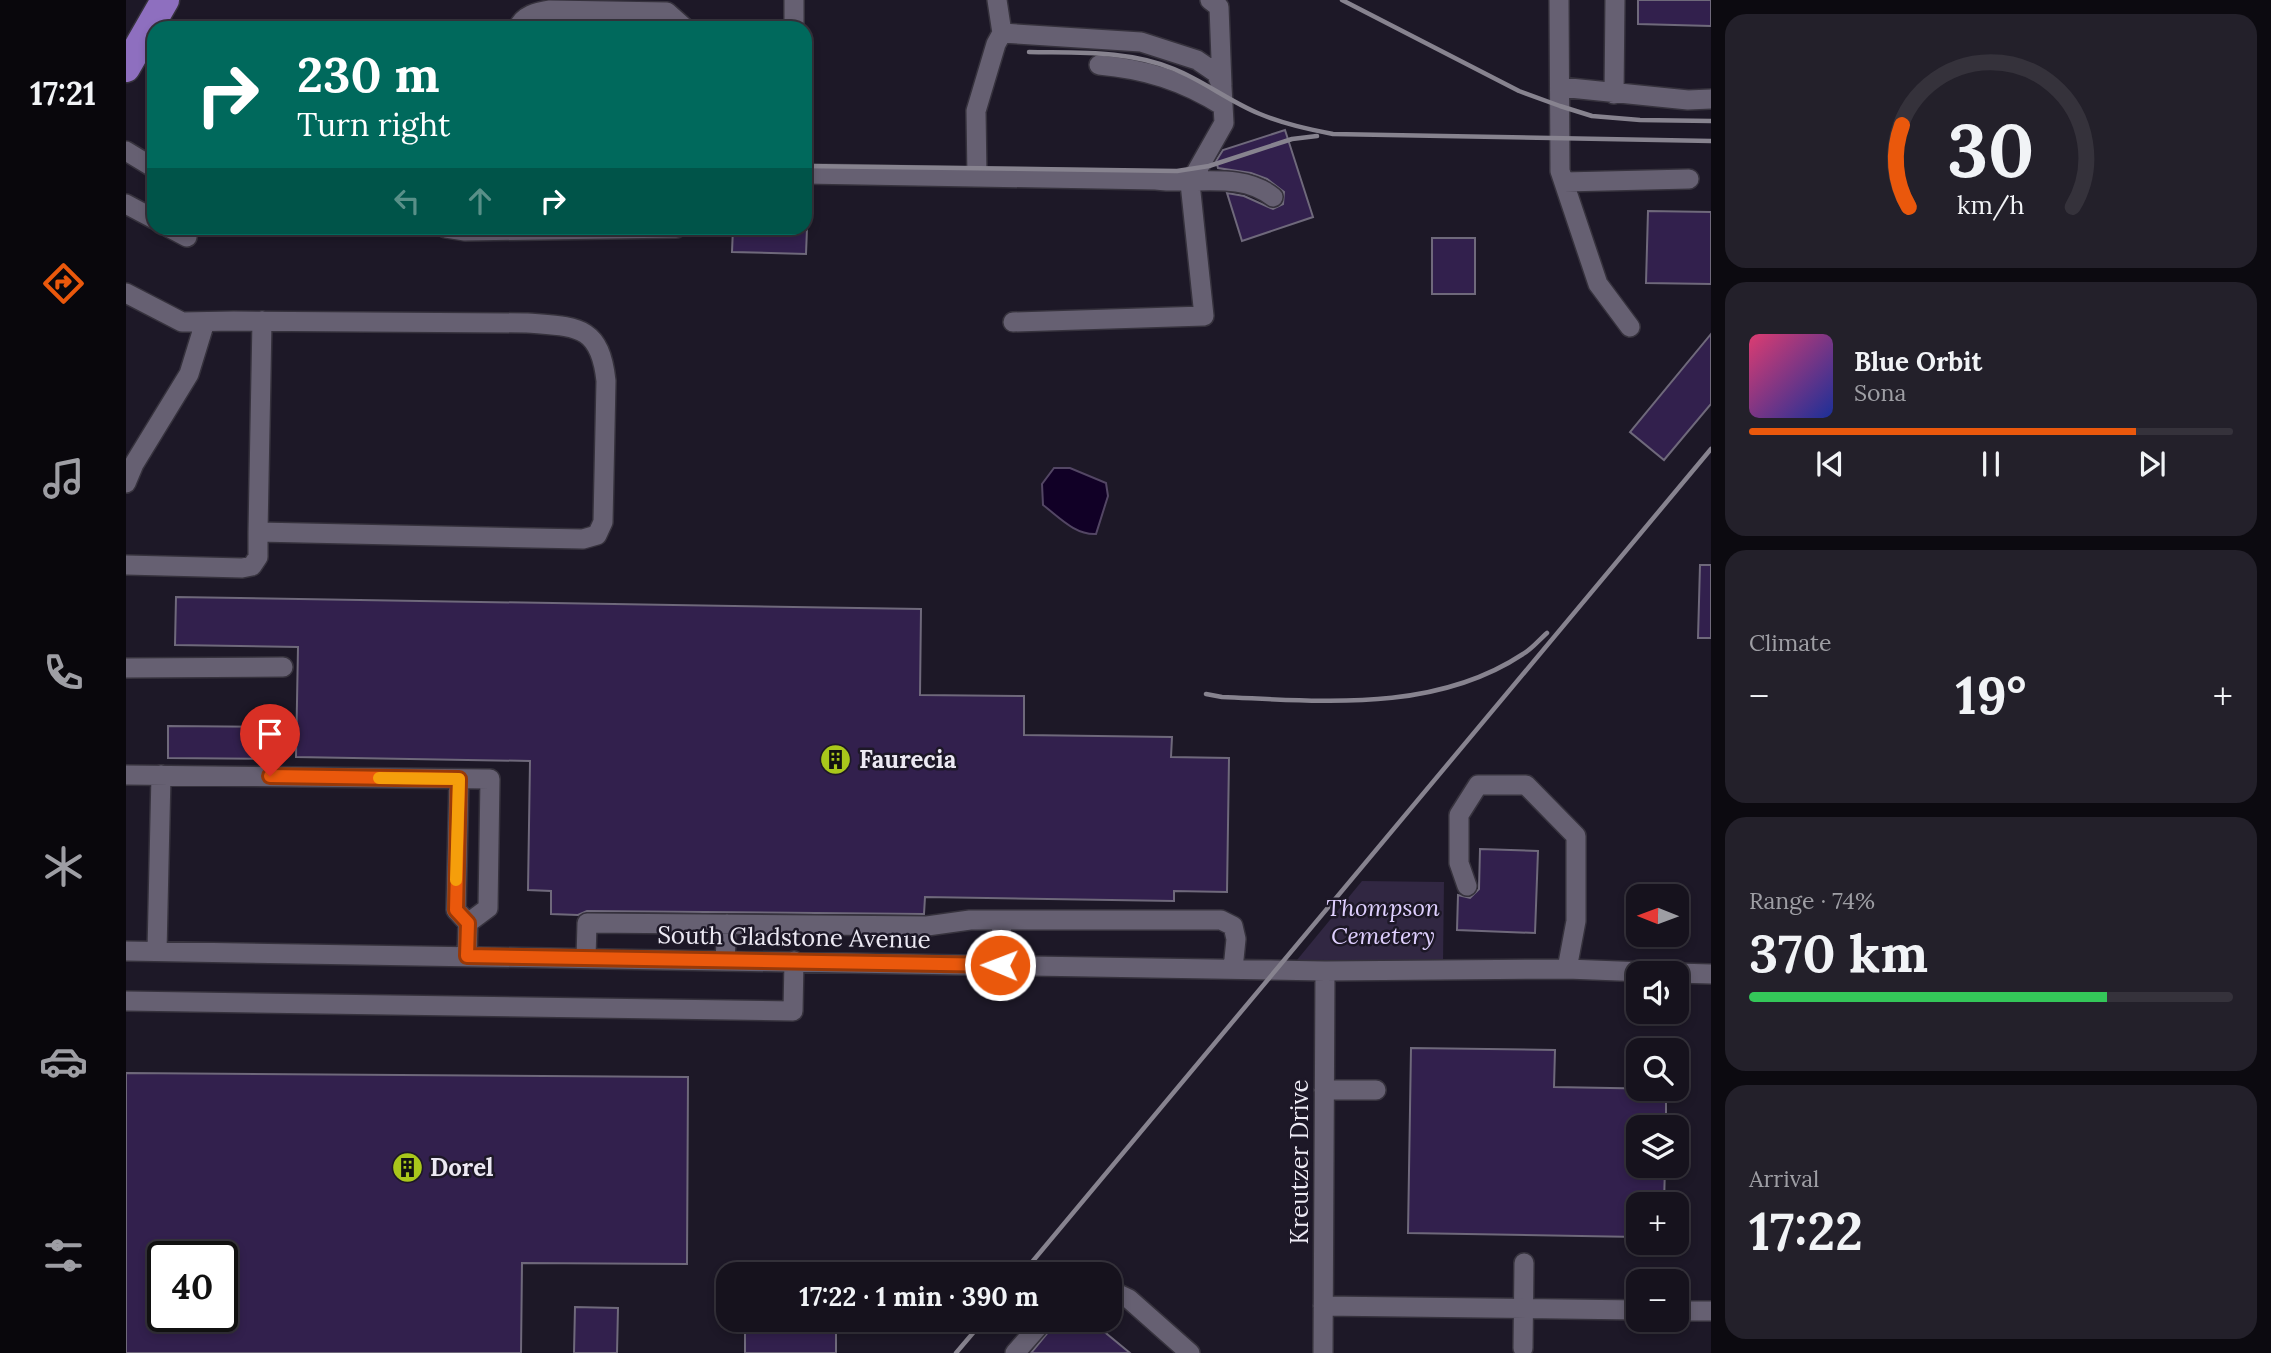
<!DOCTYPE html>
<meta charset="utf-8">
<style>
:root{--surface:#16121d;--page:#23202a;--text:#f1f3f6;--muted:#9e9ea4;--line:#35323b;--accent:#ea580c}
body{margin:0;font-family:Lora,serif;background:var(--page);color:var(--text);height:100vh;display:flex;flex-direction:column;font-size:26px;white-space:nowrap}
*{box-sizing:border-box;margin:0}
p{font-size:23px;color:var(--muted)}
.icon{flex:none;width:38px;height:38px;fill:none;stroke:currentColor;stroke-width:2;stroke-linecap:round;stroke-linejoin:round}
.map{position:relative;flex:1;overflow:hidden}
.details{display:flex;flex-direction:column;gap:14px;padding:14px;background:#0c0a10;width:560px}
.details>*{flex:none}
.top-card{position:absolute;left:21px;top:21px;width:665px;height:214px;border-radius:21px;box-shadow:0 4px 10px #0003,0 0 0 2px var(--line);background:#00695c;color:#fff;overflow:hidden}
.needle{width:46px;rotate:271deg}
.tools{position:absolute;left:1500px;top:884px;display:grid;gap:14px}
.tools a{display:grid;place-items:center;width:63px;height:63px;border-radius:14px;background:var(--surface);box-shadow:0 4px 10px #0003,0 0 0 2px var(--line);font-size:35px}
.speed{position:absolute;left:21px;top:1241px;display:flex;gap:14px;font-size:35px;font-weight:700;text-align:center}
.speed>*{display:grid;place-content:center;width:91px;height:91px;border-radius:50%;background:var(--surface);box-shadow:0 4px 10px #0003,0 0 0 2px var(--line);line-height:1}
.speed .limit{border:4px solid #111;border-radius:10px;background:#fff;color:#111}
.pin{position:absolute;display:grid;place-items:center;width:60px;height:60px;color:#fff;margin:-72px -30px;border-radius:50% 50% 50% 0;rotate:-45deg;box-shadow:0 0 7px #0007}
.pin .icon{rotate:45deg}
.me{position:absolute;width:77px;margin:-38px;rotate:271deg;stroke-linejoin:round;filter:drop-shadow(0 0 5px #0008)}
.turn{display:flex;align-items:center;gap:24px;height:147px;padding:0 35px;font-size:32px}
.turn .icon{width:91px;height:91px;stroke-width:2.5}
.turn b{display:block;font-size:49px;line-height:60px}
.lanes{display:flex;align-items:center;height:66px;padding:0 35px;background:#0003;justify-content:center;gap:35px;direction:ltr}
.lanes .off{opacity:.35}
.big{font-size:52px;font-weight:700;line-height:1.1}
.details .card{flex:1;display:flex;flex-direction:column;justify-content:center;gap:10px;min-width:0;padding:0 24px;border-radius:21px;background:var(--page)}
.details .dial{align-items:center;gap:0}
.dial svg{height:182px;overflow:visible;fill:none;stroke:var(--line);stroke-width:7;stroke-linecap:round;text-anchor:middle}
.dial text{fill:var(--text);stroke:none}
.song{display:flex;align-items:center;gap:21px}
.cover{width:84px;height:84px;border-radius:10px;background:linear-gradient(135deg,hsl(340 70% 55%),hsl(230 70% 35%))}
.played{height:7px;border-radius:4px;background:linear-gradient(90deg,var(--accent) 80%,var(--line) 80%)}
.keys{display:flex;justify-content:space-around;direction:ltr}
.heat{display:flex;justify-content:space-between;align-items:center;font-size:38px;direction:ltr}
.charge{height:10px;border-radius:5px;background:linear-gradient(90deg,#34c759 74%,var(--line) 0)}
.trip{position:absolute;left:590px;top:1262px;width:406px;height:70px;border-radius:21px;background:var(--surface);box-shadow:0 4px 10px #0003,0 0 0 2px var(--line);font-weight:700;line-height:70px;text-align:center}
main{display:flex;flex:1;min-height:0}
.dock{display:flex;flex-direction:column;width:126px;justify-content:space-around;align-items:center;background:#09070c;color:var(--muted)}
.dock .icon{width:49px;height:49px}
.dock .active{color:var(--accent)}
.dock b{font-size:32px;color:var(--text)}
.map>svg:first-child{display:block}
.green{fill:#312742}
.water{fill:#110026;stroke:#534664;stroke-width:2}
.building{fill:#32204d;stroke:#6f697b;stroke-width:2;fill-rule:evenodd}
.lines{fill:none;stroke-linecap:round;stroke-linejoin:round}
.minor-casing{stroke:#36323d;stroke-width:22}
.highway-casing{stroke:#36323d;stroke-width:31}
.minor{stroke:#666072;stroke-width:19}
.highway{stroke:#8e6fbf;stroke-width:28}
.rail{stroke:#87838f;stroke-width:4.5}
.route-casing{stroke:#983908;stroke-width:18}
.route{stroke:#ea580c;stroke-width:12}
.slow{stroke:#f59e0b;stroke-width:12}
.labels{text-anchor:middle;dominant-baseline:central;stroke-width:5;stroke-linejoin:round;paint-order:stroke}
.poi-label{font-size:24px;font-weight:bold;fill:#ece9f3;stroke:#1d1827;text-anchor:start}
.park-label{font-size:24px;font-style:italic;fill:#decffe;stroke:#1d1827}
.street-label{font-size:24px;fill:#ece9f3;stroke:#1d1827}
</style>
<main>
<nav class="dock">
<b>17:21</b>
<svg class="icon active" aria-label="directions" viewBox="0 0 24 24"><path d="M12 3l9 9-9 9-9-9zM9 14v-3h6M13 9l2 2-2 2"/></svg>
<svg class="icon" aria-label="music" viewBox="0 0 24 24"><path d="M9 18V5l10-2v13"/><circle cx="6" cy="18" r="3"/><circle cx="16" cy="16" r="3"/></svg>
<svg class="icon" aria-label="phone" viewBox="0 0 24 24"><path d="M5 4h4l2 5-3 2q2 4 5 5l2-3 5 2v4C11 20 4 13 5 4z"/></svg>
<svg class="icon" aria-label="climate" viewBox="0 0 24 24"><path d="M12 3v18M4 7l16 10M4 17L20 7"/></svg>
<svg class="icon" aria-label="car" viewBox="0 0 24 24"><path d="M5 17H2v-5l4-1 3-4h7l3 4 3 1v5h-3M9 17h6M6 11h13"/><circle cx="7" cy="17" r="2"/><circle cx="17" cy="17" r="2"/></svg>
<svg class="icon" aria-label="filters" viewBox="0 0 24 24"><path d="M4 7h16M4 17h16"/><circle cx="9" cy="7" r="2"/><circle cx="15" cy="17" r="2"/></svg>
</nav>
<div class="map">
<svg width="1585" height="1353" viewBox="0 0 1585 1353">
<rect width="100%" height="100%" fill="#1d1827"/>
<path class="green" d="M1236,881L1318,882L1317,963L1171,960Z"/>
<path class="water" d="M928,468H944L980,483L982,496L970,534C949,535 933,517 917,505L916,484Z"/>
<path class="building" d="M1512,0H1585V26L1512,24Z
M1159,130L1187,217L1116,241L1101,193L1118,196L1147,209L1157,204L1158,192L1141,179L1125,173L1092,168L1090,161L1097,150Z
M1522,211L1585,212V284L1520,283Z
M607,228H681L680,254L606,252Z
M1306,238H1349V294H1306Z
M1585,334V404L1538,460L1504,432Z
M1574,565H1585V638H1572Z
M50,597L795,609L794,695L898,696V735L1046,737L1045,757L1103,758L1101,892L1048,891V901L799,897L798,914L461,911L452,915L425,914V891L402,890L404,761L170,757L172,647L49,645Z
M42,726L145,727V759L42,758Z
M1354,849L1412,851L1409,933L1331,930L1332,895L1344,898L1353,889Z
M1285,1048L1429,1050L1428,1087L1540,1089V1127H1512V1166H1539L1538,1204H1512V1237L1282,1233Z
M0,1073L562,1077L561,1264L396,1263L395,1353H0ZM37,1256H96V1316H37Z
M449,1307L492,1308L491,1353H448Z
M619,1320H710V1353H619Z
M932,1320H964L1004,1353H905Z"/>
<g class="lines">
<defs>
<path id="minor" d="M1084,0L1093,7L1096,85
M1433,0L1434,171L1472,284L1504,327
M392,28C397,15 411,12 424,10L541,12L559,28
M668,28V0
M876,33L1015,42L1071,60L1090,73L1096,87L1098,123L1064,183L1078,316L887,322
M973,65C1019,69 1058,81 1097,106
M1434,87L1562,100L1585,99
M1488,94L1489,0
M0,151L28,168
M679,174L1030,180C1070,185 1115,171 1147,197
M851,177L850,111L870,44L876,33L871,0
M1438,182L1563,179
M0,204L28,219
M44,228L61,237
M320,228L339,231L550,228
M0,293L56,322L108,321L401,323C450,327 474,324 480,381L477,522L471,535L457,539L132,532V557L126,566L116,568L0,565
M0,483L8,464L63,374L79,322
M132,532L136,321
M0,668L157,667
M0,775L364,779L362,908L342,923L341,956
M333,779L330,910L342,923
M1341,886L1333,863V815L1352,785H1400L1450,836V921L1441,969
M0,951L1199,971L1441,969L1545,973
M31,951L35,775
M460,958L461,923L801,926L844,920H1095L1107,926L1110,939L1107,969
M599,960L601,924
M874,965L876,920
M1550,973L1585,974
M0,1001L667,1011L668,961
M1198,1090H1250
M984,1290L1003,1299L1064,1353
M1197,1306L1512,1310
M1550,1311H1585
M1397,1348L1398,1263
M889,1353L918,1320
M1197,1353L1199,971"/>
<path id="highway" d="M0,68L39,0"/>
</defs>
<use href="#minor" class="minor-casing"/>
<use href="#highway" class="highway-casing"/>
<use href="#minor" class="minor"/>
<use href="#highway" class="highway"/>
<path class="rail" d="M1216,0L1393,91L1434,106L1466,116L1514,120L1585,121
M903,52C952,53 1002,50 1048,69C1078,81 1104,102 1134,114C1158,124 1182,129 1207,134L1585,141
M679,166L1051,171L1083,166L1166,139L1191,136
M1080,694L1096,697C1197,701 1308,713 1397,654C1406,649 1413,640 1421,633
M896,1274L1585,449
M830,1353L858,1320"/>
</g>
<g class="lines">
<defs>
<path id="route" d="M144,776L333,779L330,910L342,923L341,956L874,965"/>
</defs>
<use href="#route" class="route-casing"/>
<use href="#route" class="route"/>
<path class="slow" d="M253,778L333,779L330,880"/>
</g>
<defs>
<symbol id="building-disc" viewBox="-11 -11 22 22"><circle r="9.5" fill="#a9c71b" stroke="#1d1827"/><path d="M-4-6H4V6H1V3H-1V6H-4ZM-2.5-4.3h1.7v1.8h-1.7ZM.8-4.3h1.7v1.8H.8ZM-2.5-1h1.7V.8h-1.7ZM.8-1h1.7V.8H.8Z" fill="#111"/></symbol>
</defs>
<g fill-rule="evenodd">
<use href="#building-disc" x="692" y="742" width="35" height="35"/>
<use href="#building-disc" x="264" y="1150" width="35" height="35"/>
</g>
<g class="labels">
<g class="poi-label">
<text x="733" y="759">Faurecia</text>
<text x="304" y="1167">Dorel</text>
</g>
<g class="park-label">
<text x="1257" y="907">Thompson<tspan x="1257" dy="28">Cemetery</tspan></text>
</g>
<g class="street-label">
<text transform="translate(668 937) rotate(1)">South Gladstone Avenue</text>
<text transform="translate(1173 1162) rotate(-90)">Kreutzer Drive</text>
</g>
</g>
</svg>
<div class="tools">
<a><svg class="needle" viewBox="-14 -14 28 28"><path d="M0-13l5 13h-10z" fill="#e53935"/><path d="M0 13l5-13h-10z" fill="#9e9ea4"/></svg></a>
<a><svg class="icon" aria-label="sound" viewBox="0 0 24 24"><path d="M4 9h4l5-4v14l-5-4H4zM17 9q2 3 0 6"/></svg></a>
<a><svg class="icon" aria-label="search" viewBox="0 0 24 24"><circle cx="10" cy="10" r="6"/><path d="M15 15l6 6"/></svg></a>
<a><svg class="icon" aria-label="layers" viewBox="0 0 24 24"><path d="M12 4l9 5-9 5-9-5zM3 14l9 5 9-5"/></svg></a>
<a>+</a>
<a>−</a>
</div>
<div class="speed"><div class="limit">40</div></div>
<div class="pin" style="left:144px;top:776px;background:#d93025"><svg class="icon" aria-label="arrive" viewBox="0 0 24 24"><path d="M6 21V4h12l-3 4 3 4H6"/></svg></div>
<svg class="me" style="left:874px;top:965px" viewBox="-20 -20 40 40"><circle r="17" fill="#ea580c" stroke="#fff" stroke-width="3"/><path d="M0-11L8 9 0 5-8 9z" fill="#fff"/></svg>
<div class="trip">17:22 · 1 min · 390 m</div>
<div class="top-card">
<div class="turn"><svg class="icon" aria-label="right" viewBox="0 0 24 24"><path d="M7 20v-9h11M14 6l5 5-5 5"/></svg><div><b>230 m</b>Turn right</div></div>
<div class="lanes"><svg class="icon off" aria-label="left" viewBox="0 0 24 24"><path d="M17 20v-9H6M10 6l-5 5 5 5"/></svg><svg class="icon off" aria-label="ahead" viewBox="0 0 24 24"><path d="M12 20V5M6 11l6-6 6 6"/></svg><svg class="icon" aria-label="right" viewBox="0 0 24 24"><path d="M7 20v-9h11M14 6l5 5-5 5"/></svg></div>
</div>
</div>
<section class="details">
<div class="card dial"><svg viewBox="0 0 100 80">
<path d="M14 69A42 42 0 1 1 86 69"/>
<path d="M14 69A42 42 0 0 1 11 33" stroke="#ea580c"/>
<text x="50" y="56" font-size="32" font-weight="700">30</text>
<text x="50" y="72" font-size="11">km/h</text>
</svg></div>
<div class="card">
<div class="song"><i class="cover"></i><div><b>Blue Orbit</b><p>Sona</p></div></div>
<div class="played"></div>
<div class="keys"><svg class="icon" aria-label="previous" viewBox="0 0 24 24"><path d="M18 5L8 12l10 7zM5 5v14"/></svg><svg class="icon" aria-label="pause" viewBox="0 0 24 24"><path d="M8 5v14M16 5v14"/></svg><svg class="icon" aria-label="next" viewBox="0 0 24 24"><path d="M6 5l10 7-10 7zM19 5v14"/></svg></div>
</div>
<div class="card"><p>Climate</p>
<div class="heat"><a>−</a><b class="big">19°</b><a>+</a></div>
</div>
<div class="card"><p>Range · 74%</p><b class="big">370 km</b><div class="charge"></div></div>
<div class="card"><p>Arrival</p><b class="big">17:22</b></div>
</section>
</main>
